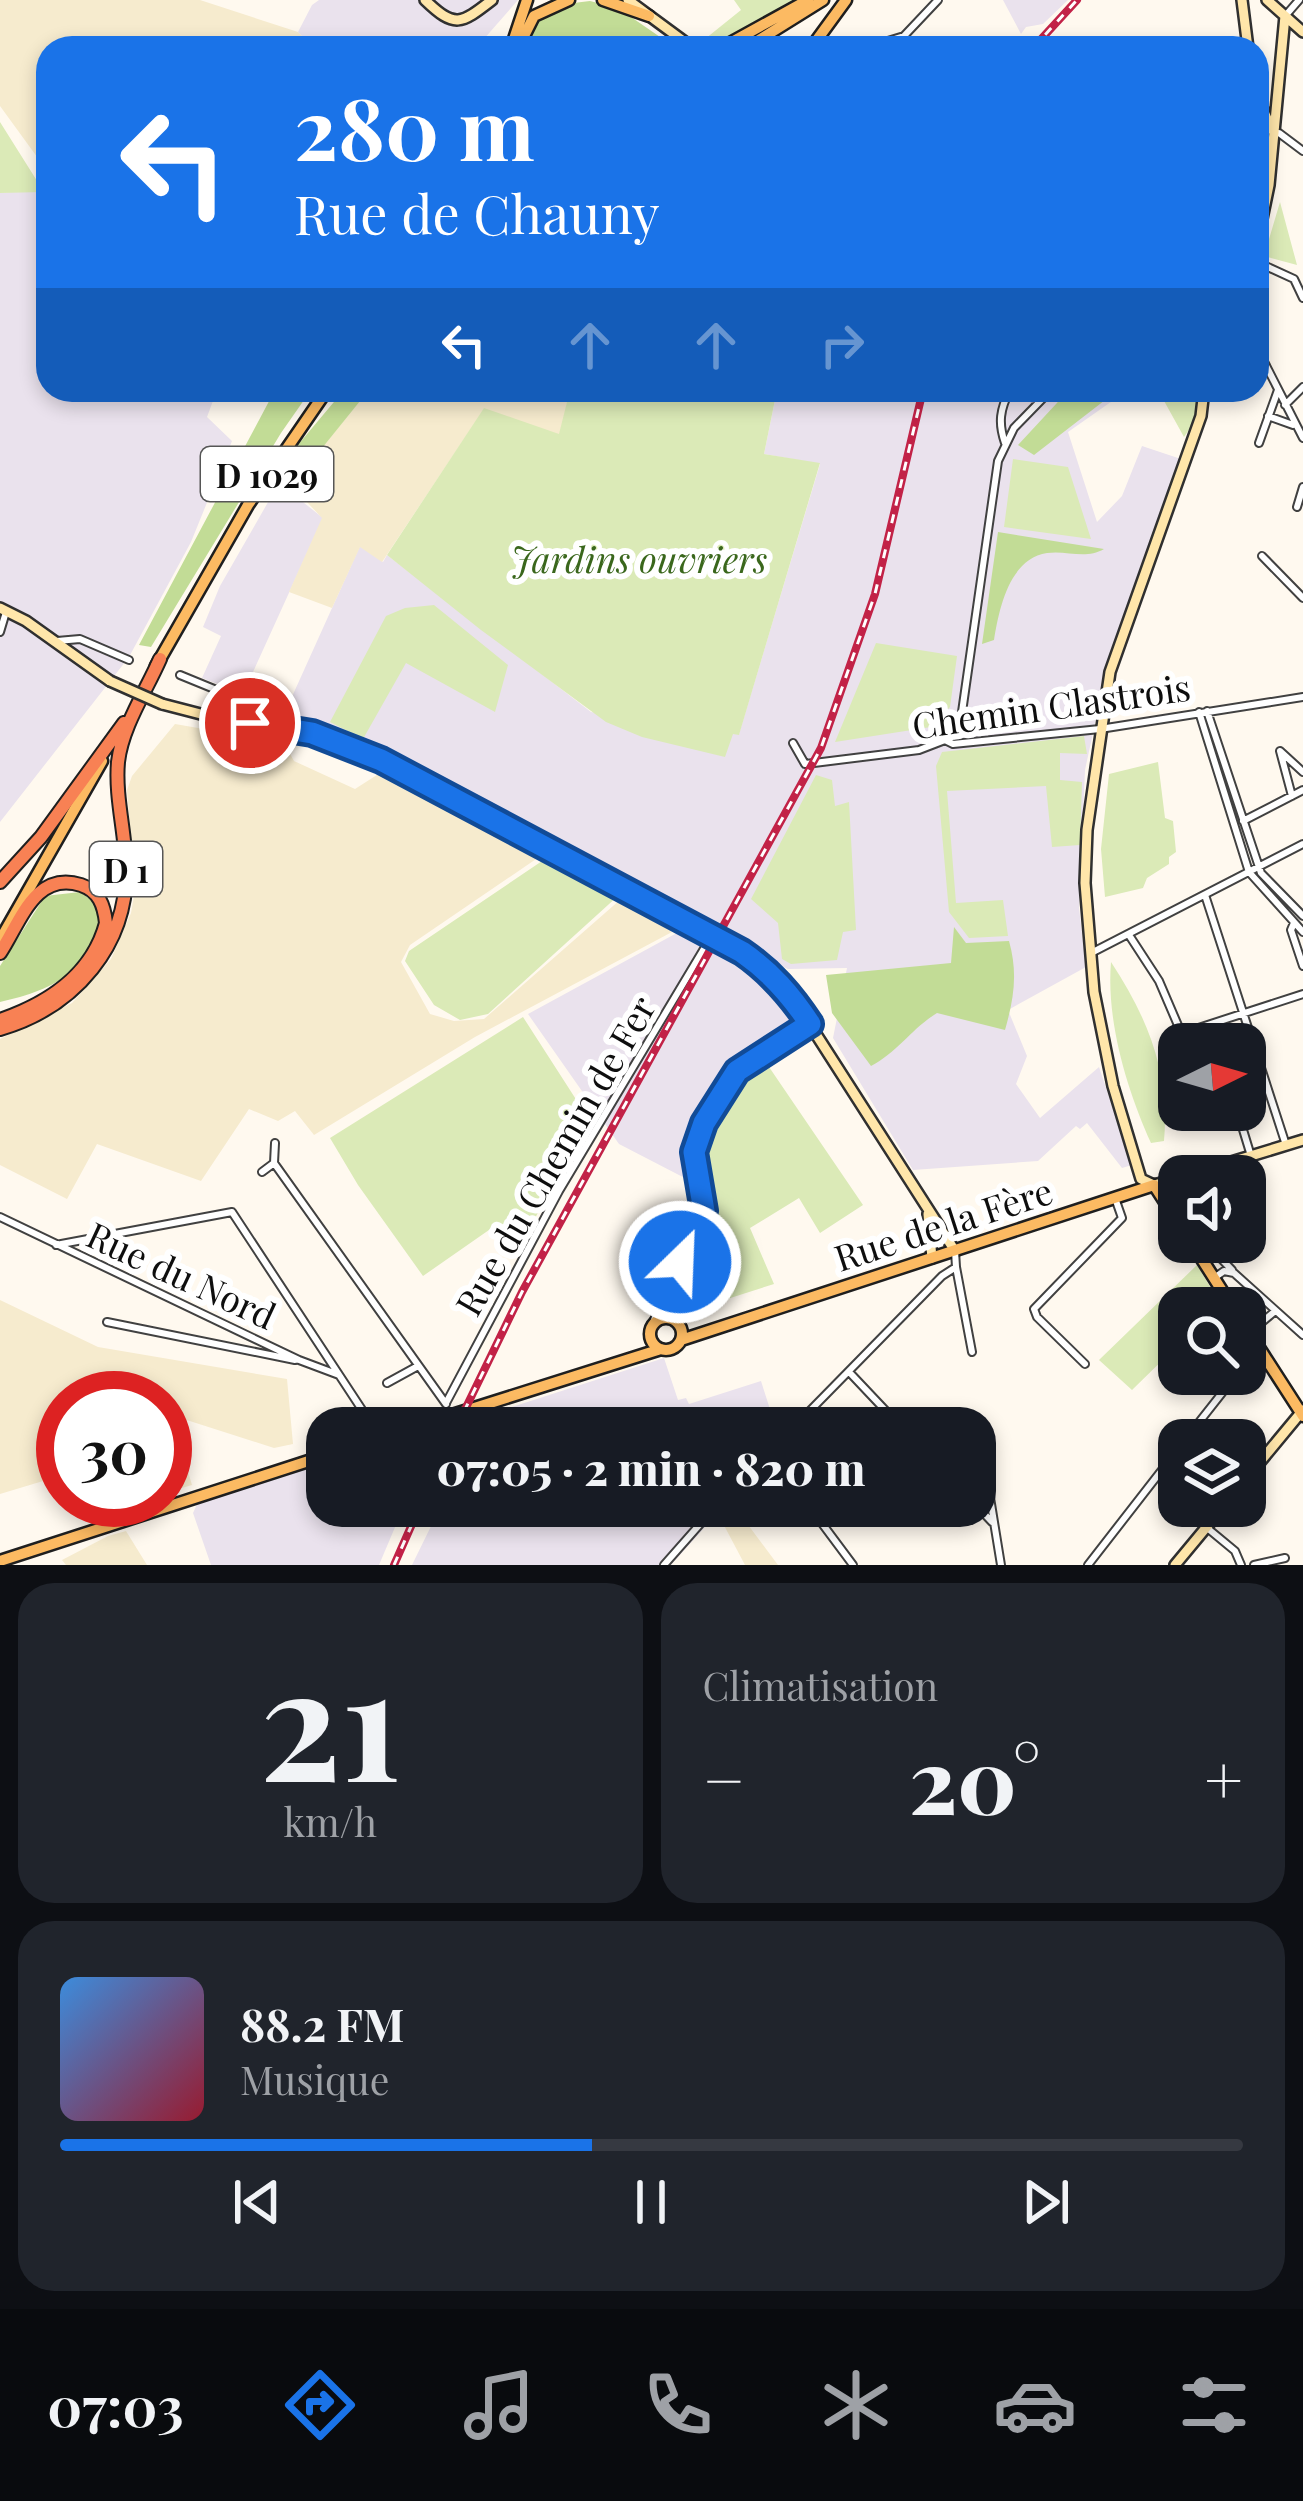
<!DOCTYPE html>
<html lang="fr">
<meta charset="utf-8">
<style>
:root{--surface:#171b24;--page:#20242c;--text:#f1f3f6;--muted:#9ea1a6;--line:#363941;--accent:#1a73e8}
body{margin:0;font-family:"Playfair Display",serif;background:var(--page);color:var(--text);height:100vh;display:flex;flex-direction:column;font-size:45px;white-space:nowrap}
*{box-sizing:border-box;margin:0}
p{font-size:39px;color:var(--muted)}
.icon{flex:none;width:66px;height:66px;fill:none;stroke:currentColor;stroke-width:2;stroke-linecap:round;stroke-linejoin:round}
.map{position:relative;height:1565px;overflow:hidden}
.details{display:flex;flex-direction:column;gap:18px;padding:18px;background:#0d0f14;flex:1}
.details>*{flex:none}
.guide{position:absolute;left:36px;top:36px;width:1233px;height:366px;border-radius:36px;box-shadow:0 6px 18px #0003;background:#1a73e8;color:#fff;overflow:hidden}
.needle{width:78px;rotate:85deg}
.controls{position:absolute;left:1158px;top:1023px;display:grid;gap:24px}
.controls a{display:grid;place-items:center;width:108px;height:108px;border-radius:24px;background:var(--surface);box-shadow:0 6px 18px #0003;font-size:60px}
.speed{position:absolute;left:36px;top:1371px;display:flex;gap:24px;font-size:60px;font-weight:700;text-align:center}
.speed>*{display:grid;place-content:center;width:156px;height:156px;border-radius:50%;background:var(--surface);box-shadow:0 6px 18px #0003;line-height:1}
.speed .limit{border:18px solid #d22;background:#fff;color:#111}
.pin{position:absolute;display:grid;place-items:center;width:102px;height:102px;color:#fff;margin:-51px;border:6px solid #fff;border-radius:50%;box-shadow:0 3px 12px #0007}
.me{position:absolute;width:132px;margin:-66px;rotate:24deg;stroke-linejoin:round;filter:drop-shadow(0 0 9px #0008)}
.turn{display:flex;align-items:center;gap:42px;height:252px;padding:0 60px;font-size:54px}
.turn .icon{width:156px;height:156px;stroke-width:2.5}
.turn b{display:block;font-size:84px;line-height:102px}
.lanes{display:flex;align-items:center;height:114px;padding:0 60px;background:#0003;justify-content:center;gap:60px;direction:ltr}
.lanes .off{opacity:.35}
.big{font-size:90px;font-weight:800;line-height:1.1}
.details .card{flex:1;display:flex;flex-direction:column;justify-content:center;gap:18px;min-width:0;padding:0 42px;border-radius:36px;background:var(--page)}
.details .dial{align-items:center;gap:0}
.dial b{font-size:156px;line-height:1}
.song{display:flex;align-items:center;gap:36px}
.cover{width:144px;height:144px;border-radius:18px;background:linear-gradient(135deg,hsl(210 70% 55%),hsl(350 70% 35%))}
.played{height:12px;border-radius:6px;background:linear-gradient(90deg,var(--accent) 45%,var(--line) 45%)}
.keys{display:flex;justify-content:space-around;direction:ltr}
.heat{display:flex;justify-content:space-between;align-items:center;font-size:66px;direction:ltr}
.details .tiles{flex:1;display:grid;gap:18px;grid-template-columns:1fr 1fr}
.card:last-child{grid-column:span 2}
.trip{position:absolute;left:306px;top:1407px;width:690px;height:120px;border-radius:36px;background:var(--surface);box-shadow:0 6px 18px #0003;font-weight:800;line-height:120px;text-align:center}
.tab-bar{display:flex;height:192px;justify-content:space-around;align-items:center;background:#090b0e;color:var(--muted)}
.tab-bar .icon{width:84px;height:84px}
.tab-bar .active{color:var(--accent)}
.tab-bar b{font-size:54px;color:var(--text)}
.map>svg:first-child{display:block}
.industrial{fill:#eae2ed}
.farmland{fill:#f6ebce}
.green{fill:#dbeab7}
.forest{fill:#c2dc96}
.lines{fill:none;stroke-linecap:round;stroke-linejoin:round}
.street-casing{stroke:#414141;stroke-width:10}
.secondary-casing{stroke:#303030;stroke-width:14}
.primary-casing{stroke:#1f1f1f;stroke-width:15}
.highway-casing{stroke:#1f1f1f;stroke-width:16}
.street{stroke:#fff;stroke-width:6}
.secondary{stroke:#ffe6aa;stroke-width:9}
.primary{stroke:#fcba62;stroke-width:10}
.highway{stroke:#f88154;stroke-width:12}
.rail-casing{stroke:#c22247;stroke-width:8}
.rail{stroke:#fff;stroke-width:3;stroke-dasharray:9;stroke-linecap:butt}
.secondary-bridge-casing{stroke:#303030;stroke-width:14;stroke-linecap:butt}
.secondary-bridge{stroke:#ffe6aa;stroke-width:9}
.route-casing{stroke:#114b97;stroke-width:30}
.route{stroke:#1a73e8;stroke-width:21}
.labels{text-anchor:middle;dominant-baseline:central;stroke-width:12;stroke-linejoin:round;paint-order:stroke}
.shield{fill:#fff;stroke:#565656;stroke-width:3}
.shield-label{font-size:33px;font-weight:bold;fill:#0e0e0e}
.park-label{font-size:36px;font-style:italic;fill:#3a671c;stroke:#fff}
.street-label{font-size:36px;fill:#0e0e0e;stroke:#fff}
</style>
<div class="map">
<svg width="1303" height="1565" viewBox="0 0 1303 1565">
<rect width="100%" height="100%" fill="#fff9ef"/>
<path class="industrial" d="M319,0H518L476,48H313L298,32L312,5Z
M1003,0H1068L1043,24L1026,27L1021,34Z
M48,189V390H217L207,417L232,441L191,542L129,657L0,822V193Z
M777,390H1128L1068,432L1097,522L1122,496L1142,446L1181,459L1107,668L1085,770L1079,908L1086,967L1008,1010L1027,1056L1016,1084L1040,1118L1099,1067L1132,1165L1122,1168L1087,1123L1080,1129L1076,1126L1038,1161L913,1170L833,1038L847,968L788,969L766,959L457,791L286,710L360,546L383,562L387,555L591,712L739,734L820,464L764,454Z
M279,483L323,518L243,694L202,678L221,636L203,627L220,586Z
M686,928L733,952L765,977L808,1034L733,1082L700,1146L706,1189L619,1144L528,1014Z
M664,1358L678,1400L686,1398L689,1404L761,1381L776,1428H484L481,1417Z
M327,1457V1506H404L379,1565H211L193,1513L205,1487Z
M490,1506H724L671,1565H412L436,1516L460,1525Z"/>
<path class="farmland" d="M0,0H200L298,32L313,48H48V172L0,106Z
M369,390H570L560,435L484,409L382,562L360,547L332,608L289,592L322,518L291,485Z
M175,724L284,743L294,761L355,789L380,773L539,857L410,945L401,962L430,1014L454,1021L484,1019L621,899L672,932L475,1037L314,1135L295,1111L278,1121L249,1109L201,1181L97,1144L67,1199L0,1165V1039L72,1003L111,959L131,913L135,890L127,790L132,776Z
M0,1300L98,1347L287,1379L293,1444L274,1448L171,1415L192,1485L165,1493V1398H63V1475L0,1494Z
M727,1506H734L778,1565H745L718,1514Z
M126,1531L147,1565H66L62,1560L108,1536Z"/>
<path class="green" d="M734,0H805L717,48H707L705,39L741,10Z
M0,122L44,192L0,193Z
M1280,202L1297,265L1264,256Z
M570,390H777L764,454L820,463L739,735L733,734L725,757L642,737L606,722L481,630L387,555L484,408L559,434Z
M1158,390H1201L1193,424L1184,437Z
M1013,459L1068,467L1091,539L1004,527Z
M434,605L508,665L495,712L406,663L363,739L330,722L386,616L405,608Z
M876,643L957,656L950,707L931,727L835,742Z
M1084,736L1087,754L1060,753V780L1082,782L1080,845L1052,847L1046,786L947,791L956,903L1003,900L1008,936L969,938L949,912L936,766L942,752Z
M1158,762L1165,818L1173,821L1176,852L1169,857V864L1147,878L1143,888L1105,897L1101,849L1109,774Z
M816,775L832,780L835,806L849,802L856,930L843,932L837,960L791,964L782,959L778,923L751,899Z
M548,857L619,895L488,1014L460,1020L434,1005L405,961L409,951Z
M1111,962C1148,1018 1170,1073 1164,1141L1151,1143C1127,1090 1106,1021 1111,962Z
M523,1017L588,1118L523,1241L512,1242L499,1223L423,1276L358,1185L330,1138Z
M767,1064L863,1205L820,1233L799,1198L750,1228L774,1284L699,1308L674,1305L672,1292L714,1213L706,1166L708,1144L741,1077Z
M1197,1265L1220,1303L1215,1308H1179V1344L1132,1390L1099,1360Z"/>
<path class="forest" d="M590,1L618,8L676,48H522C535,15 556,4 590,1Z
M275,390H311L281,433L151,647L139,645Z
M344,390H369L297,479L281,465Z
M1069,390H1103L1109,397L1034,455L1018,445Z
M998,532L1104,549C1085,560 1067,550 1047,553C1009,559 999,609 994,640L982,644Z
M80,892L100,906C100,967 55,990 0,1002V966L45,896Z
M954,927L966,943L1009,941C1018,973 1014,998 1005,1030L937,1013C911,1029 898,1052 871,1066L832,1013L826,975L951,963Z"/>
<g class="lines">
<defs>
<path id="street" d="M1286,15L1299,0
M868,47L904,36L938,0
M1273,133H1279L1303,151
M1257,262L1294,279L1303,298
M1257,348L1303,438
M1008,392L1040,399
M1285,405L1303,387
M1268,416L1293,425
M1005,443C998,423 1000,409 1010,390
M1259,443L1278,390
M1297,507L1303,487
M1262,556L1303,598
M0,632L6,612
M57,641L80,639L129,660
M180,675L263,709L280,727
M1207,711L1261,873L1303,916
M1199,712L1249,872L1303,932
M945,740L961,719L998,461L1014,428L1051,390
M793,743L805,764L814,763L919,750L945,740L953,744L1100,729L1303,697
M1292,796L1280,751L1303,772
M1243,821L1303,790
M1205,895L1286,1145
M1294,923L1291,930L1303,966
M1129,935L1159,981L1186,1044
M1093,952L1303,844
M1183,1033L1303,994
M1199,1110L1200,1123
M1237,1110L1251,1156
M274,1163L446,1404
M262,1172L274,1163L275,1143
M0,1217L299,1360L339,1375
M1205,1242L1232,1270
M56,1245L232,1212L374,1428
M956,1267L972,1352
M1214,1278L1224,1271L1234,1273L1303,1335
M663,1299L670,1318
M107,1322L295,1360
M653,1323L665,1287L703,1211L694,1152L704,1123L737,1071L810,1024
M1249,1333L1274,1312
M1245,1363L1258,1346
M1085,1364L1037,1317L1034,1309L1122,1218L1115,1198
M851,1374L902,1428
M387,1383L418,1366
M446,1403L559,1191L711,937
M978,1424L1001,1565
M474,1428L482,1407
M793,1428L942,1276L956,1267L955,1251
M1185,1440L1237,1374
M975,1504L992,1522
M809,1506L853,1565
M790,1522L809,1507
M1206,1527L1235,1551L1241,1565
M664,1565L716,1506
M1088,1565L1179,1448
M1254,1565L1285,1558"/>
<path id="secondary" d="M425,0C455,29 461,24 492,0
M628,0L693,48
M1242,0L1248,48
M1267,0L1303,32
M1257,96L1272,130
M1257,243L1269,185L1285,16
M0,608L26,621L110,681
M162,704L220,719L312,733L335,741L493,818L742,952L775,978L796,1003L955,1251
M1185,1176L1303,1140
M1154,1185L1141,1179L1113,1086L1094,992L1085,883L1087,830L1110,672L1201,416L1204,390
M1154,1185L1179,1178
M928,1214L932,1258
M1245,1480L1303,1410
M1175,1565L1224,1506"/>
<path id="primary" d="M603,0L649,16
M513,42L527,0
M518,48L534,16L569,0
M721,48L808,0
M746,48L823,0
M811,48L846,0
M156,666L248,505L327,390
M0,940L102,761
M1191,1242L1233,1308
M650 1334a16 16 0 1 1 32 0a16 16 0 1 1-32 0Z
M1245,1326L1303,1416
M681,1340L1154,1185L1179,1224
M411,1428L661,1349
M0,1561L327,1455"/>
<path id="highway" d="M0,882L41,837L124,723
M0,953C20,923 35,870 81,885C99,891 104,905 106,923C92,975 49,1003 0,1020
M0,1029C75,1007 129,945 126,865C125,831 115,796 118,762C122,727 146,691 160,659"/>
</defs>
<use href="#street" class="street-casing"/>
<use href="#secondary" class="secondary-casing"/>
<use href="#primary" class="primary-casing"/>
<use href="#highway" class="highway-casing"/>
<use href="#street" class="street"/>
<use href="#secondary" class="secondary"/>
<use href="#primary" class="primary"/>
<use href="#highway" class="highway"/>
<defs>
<path id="rail" d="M1033,48L1077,0
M456,1428L522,1292L821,748L875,594L923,390
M394,1565L420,1506"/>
</defs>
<use href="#rail" class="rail-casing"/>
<use href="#rail" class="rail"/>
<defs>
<path id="secondary-bridge" d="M110,681L162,704"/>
</defs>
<use href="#secondary-bridge" class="secondary-bridge-casing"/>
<use href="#secondary-bridge" class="secondary-bridge"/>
</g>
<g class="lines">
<defs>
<path id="route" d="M250,723L312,733L381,760L742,952C771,972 791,995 810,1024L737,1071L704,1123L694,1152L704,1211L680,1262"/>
</defs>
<use href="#route" class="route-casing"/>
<use href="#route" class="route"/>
</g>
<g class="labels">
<g class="shield">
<rect x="201" y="447" width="132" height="54" rx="9"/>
<rect x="90" y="842" width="72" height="54" rx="9"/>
</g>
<g class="shield-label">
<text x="267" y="474">D 1029</text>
<text x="126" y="869">D 1</text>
</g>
<g class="park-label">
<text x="639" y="558">Jardins ouvriers</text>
</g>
<g class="street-label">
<text transform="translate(1051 705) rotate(-8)">Chemin Clastrois</text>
<text transform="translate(554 1155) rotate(-60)">Rue du Chemin de Fer</text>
<text transform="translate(943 1223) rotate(-18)">Rue de la Fère</text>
<text transform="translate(182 1274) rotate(25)">Rue du Nord</text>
</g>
</g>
</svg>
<div class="controls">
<a><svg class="needle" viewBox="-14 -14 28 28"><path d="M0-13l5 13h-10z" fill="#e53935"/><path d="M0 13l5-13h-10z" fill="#9ea1a6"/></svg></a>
<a><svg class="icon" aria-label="sound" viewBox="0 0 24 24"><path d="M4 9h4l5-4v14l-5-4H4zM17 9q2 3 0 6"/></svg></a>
<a><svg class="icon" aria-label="search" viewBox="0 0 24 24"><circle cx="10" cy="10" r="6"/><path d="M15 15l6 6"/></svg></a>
<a><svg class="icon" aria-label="layers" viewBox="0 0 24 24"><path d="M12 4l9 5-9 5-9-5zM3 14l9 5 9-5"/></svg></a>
</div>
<div class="speed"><div class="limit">30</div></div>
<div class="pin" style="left:250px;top:723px;background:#d93025"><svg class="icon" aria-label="arrive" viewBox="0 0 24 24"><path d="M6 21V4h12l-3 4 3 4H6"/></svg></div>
<svg class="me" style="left:680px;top:1262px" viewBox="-20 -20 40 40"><circle r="17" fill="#1a73e8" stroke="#fff" stroke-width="3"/><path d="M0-11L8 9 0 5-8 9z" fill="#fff"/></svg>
<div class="trip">07:05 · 2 min · 820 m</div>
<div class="guide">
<div class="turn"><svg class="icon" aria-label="left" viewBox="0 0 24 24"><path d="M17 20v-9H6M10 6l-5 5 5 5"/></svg><div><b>280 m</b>Rue de Chauny</div></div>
<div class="lanes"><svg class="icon" aria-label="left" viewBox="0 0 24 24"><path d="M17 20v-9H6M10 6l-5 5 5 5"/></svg><svg class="icon off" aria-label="ahead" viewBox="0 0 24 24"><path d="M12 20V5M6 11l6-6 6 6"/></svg><svg class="icon off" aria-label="ahead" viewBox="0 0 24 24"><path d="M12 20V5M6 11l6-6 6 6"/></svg><svg class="icon off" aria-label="right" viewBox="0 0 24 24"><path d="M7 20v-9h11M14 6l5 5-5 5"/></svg></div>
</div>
</div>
<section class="details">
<div class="tiles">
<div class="card dial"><b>21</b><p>km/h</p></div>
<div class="card"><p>Climatisation</p>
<div class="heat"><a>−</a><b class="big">20°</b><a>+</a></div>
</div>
<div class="card">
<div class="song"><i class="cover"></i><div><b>88.2 FM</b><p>Musique</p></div></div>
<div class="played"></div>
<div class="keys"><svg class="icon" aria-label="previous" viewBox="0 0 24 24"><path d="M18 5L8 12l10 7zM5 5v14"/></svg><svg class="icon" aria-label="pause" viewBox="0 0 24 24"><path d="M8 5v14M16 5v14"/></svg><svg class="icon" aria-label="next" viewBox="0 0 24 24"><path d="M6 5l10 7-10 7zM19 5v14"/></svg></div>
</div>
</div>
</section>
<nav class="tab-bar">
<b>07:03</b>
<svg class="icon active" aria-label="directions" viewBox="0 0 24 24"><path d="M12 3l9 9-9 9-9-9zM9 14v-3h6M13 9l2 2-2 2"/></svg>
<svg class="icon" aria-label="music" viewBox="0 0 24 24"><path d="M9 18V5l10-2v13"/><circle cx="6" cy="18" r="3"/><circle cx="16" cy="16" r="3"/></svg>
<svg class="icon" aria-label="phone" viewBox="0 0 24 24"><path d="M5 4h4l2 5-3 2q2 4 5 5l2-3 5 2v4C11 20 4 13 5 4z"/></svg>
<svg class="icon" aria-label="climate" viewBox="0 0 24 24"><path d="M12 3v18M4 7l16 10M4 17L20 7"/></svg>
<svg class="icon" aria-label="car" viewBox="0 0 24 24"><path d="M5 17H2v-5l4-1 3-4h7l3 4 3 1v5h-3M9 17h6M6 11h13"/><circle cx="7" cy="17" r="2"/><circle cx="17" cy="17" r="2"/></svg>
<svg class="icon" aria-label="filters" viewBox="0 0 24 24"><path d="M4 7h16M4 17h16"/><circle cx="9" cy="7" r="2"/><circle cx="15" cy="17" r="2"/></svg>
</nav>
